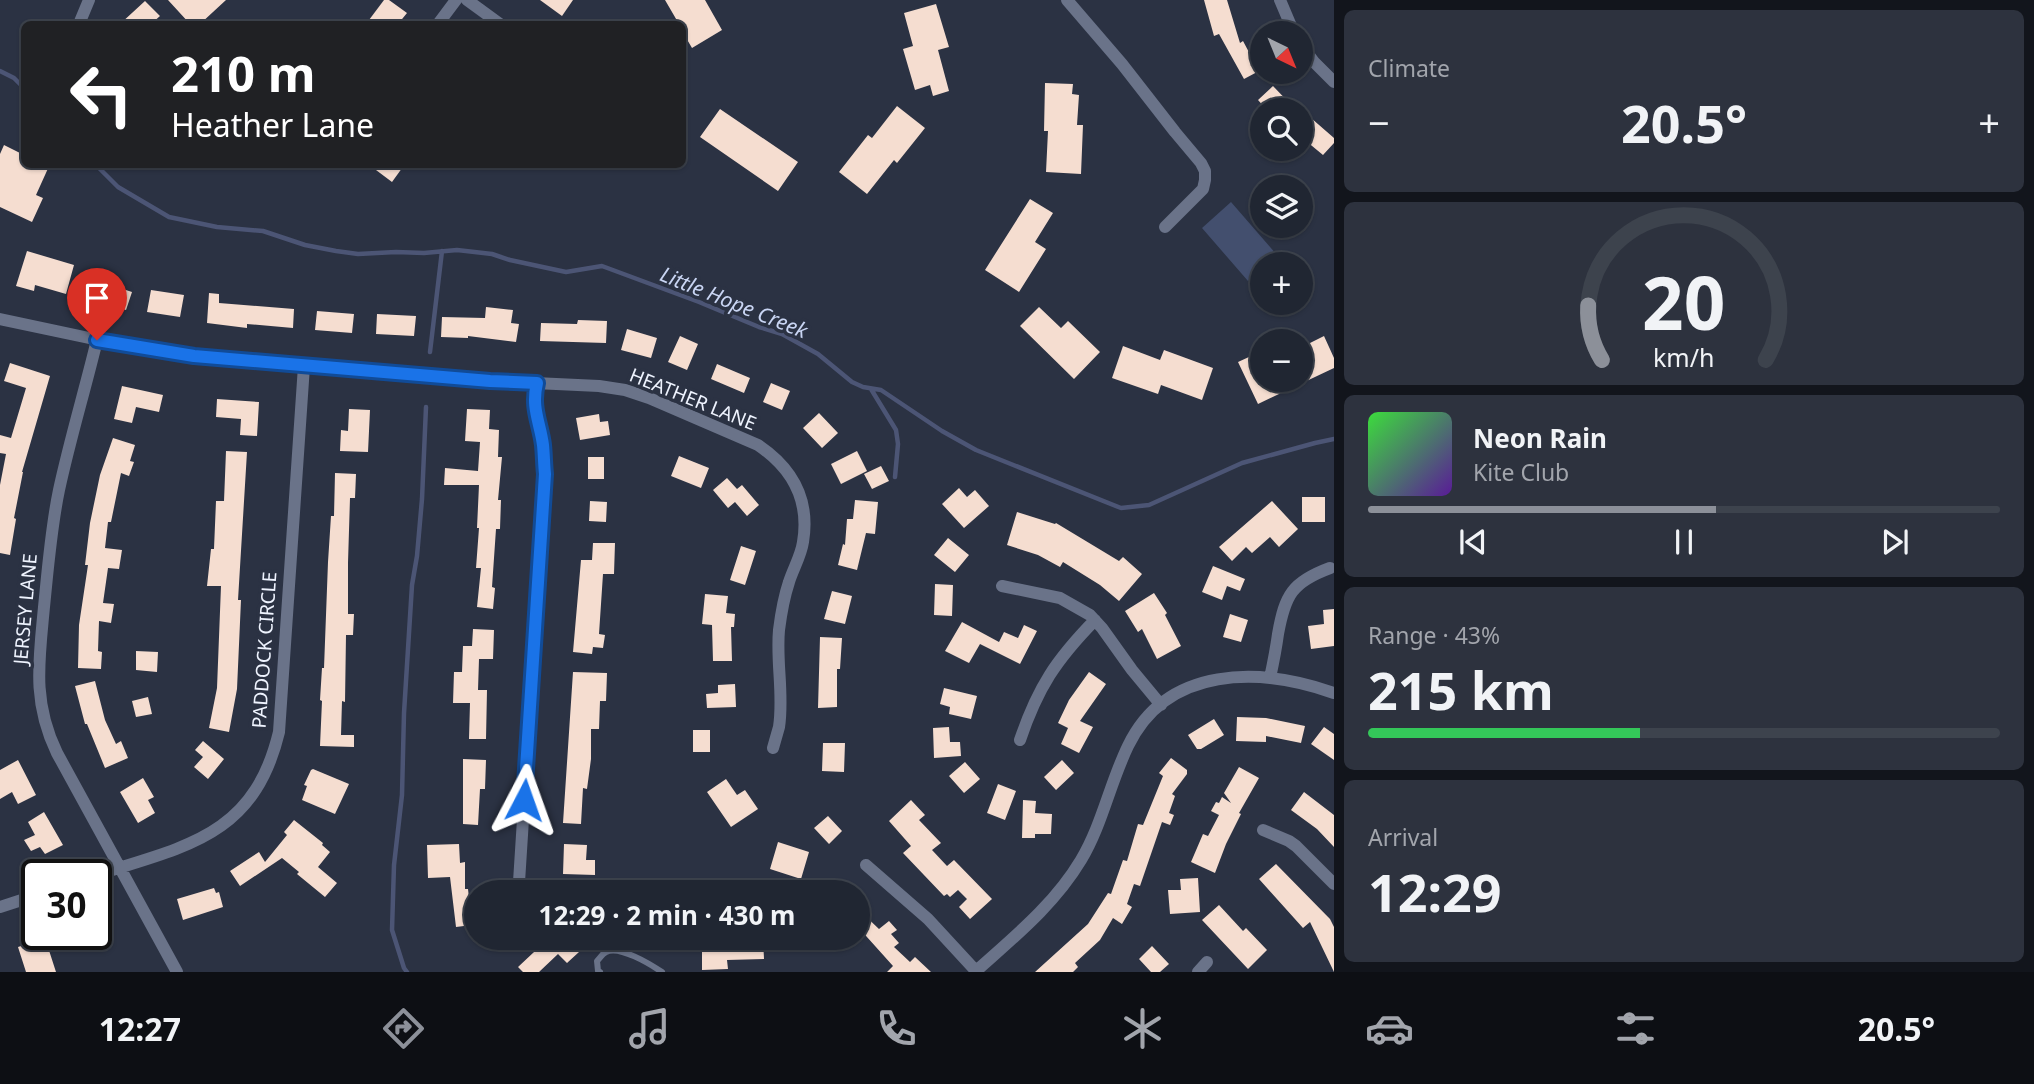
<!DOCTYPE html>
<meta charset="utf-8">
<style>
:root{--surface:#202632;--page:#2d323e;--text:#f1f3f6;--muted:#a2a5ac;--line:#3d434d;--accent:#8c9099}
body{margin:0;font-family:"Noto Sans",sans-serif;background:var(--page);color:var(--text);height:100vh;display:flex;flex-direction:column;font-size:26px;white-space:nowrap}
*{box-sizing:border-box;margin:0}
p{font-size:23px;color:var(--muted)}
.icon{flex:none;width:38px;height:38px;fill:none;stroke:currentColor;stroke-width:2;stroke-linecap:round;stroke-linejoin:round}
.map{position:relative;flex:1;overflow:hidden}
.side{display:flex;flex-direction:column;gap:10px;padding:10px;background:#12151c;width:700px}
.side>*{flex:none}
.hud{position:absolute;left:21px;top:21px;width:665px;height:147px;border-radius:10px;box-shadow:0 2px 5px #0004,0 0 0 2px var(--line);background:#202124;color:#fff;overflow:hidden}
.needle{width:46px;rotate:137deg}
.buttons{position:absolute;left:1250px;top:21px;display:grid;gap:14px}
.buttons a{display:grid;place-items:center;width:63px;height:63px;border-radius:50%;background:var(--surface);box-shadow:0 2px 5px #0004,0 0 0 2px var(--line);font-size:35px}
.speed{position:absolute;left:21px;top:859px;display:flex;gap:14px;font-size:35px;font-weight:700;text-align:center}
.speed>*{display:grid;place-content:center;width:91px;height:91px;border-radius:50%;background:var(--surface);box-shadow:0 2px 5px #0004,0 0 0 2px var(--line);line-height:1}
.speed .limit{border:4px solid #111;border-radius:10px;background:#fff;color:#111}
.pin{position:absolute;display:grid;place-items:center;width:60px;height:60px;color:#fff;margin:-72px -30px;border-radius:50% 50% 50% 0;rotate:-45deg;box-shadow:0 0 7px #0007}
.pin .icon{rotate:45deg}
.me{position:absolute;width:77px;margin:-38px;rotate:4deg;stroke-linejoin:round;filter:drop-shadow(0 0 5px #0008)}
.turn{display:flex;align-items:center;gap:24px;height:147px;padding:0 35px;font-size:32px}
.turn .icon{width:91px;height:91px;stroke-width:2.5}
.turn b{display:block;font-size:49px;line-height:60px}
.big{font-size:52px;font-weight:700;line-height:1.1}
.side .widget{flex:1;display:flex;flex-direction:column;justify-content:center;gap:10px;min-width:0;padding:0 24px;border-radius:10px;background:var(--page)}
.side .dial{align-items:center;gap:0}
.dial svg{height:182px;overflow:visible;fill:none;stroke:var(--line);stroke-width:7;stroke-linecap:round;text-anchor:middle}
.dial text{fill:var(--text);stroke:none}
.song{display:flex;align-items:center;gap:21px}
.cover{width:84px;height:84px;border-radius:10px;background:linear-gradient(135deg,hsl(120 70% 55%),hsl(270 70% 35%))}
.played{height:7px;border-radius:4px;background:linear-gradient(90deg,var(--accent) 55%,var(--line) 55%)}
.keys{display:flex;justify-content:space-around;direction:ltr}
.heat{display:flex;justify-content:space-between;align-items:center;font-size:38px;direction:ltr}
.charge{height:10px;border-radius:5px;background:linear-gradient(90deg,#34c759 43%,var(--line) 0)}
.trip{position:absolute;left:464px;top:880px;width:406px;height:70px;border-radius:35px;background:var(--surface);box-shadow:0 2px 5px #0004,0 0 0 2px var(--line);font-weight:700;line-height:70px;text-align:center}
.tab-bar{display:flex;height:112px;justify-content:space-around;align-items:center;background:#0d0f14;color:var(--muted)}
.tab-bar .icon{width:49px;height:49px}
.tab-bar .selected{color:var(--accent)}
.tab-bar b{font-size:32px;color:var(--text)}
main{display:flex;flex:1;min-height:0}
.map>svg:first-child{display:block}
.green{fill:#434f6e}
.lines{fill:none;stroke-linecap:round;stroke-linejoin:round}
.stream{stroke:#4c5575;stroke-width:4.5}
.building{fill:#f5ddd0}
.service{stroke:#6a7389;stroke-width:6}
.minor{stroke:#6a7389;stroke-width:12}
.route-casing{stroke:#114b97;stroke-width:18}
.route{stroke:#1a73e8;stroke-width:12}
.labels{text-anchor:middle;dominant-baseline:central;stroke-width:7;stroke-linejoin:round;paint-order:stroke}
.street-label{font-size:19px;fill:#eef3fe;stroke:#2b3243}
.water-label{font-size:21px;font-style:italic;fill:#c9d5f3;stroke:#2b3243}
</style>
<main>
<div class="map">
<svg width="1334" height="972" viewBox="0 0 1334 972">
<rect width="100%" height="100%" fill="#2b3243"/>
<path class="green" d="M1231,202L1277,255L1267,264H1262V269L1248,281L1202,228Z"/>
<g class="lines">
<path class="stream" d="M0,71L14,78L24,88
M95,164L118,187L169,217L217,227L263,231L305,245L336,251L358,254L396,252L424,253L457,250L492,254L510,260L566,272L602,266L699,302L759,327L782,334L818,354L852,382L863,387L881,390L942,431L976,450L1121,508L1149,505L1242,463L1315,443L1334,439
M430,352L442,251
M871,389L896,430L898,444L895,477
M407,972L404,968L392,930L394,865L402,795L404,713L412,585L417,556L422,499L426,407"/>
</g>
<path class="building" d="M168,0H226L200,24H190Z
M384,0H389L407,13L398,24H366Z
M540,0H573L562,16Z
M665,0H705L722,30L692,48L682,31V24H679Z
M1204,0H1227L1240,43L1243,41L1259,71L1244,79L1219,34L1214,36Z
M145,1L160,16L151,24H120Z
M936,4L949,47L938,50L949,91L933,96L930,85L915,90L903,49L913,46L904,13Z
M1045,83L1073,84L1072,94L1079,95L1077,125H1083L1081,174L1046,172L1048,131H1044Z
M1273,86L1296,110H1267L1258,100Z
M897,106L925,128L897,163L894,160L867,194L839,172L868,135L872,138Z
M720,109L798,162L778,191L700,137Z
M1311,118L1334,138V143L1323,155L1300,136V130Z
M4,145L24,155V164H50L36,195L43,198L32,222L0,207V154Z
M368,164H405L392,182Z
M1030,199L1053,213L1035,242L1046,249L1019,292L985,270Z
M27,251L74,265L66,294L35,285L34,291L16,286Z
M98,281L132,292L126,310L92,299Z
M151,290L184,295L180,317L147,312Z
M209,293L219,294V303L294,309L293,328L247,324V328L207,323Z
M486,307L513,310L511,323L519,324L516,342L468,336V338L441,337L442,317L485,318Z
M1039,307L1061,328L1068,321L1100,352L1074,379L1020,326Z
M317,311L354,314L352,333L315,330Z
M377,314L416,316L414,336L376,334Z
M578,320L607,321L606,343L540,341L541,323L577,324Z
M627,329L657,338L651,358L621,350Z
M680,336L698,344L687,370L668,362Z
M1324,336L1334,358V368L1258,404L1238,362L1262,351V380H1300V348Z
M1123,346L1160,360L1164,350L1213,368L1202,400L1161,385L1158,394L1112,378Z
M10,363L50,376L22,472H23L14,518L16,519L10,555L0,553V485L6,454L0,453V435L11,438L26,388L4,381Z
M717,364L750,378L744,393L711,379Z
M771,383L790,391L782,410L763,402Z
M122,386L163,395L159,412L136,407L132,423L114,419Z
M217,399L259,402L257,436L240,435L241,419L216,417Z
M349,409L370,410L368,452L340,451L341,430L348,431Z
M467,409L490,410L489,429L499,430L498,457H502L498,500H501L500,529H496L492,587L495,588L493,609L477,607L481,568H476L479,528H477L479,485H444L445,468L478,471L480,442L465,441Z
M819,413L838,433L822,448L803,428Z
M599,414L600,422L608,421L610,435L580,440L576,418Z
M113,438L135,445L130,461L134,462L129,476L121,473L111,522H108L105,548L122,550L119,569L108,568L103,603L114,604L111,623L99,621L98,651L102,652L101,669L78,668L79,625L88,565H85L90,523L100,475Z
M226,451L247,452L238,600H241L237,689L229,732L209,728L217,688L221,586H207L211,549H214L216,501H224Z
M857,451L867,471L841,484L831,464Z
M679,456L709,468L701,488L671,476Z
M588,457H604V479H588Z
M881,466L889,481L872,489L864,474Z
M335,473L356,474L355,498H350L348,563V614H354L353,635H346L345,702L342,701L341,735H354V747L320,746L322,701L320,700L322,668H324L328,562L331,516H334Z
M727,478L737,489L742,485L759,505L747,516L735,502L728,508L713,490Z
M959,488L967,497L975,490L989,506L964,528L942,504Z
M1302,497H1325V522H1302Z
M855,500L878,502L875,534L866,533L857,570L838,565L843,544L845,545L847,519H853Z
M590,501L607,502L606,522L589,521Z
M1272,501L1298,529L1279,547L1270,537L1252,553L1246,547L1232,561L1219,547Z
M1017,512L1055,524L1056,523L1119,561L1123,557L1142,574L1119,601L1100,585L1063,562L1060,567L1038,555L1007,545Z
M948,538L969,555L955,572L934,555Z
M593,543H615L614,574H603L599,634L605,635L603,648L593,647L592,654L573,652L581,560H592Z
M741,546L756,551L745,585L730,580Z
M1213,566L1245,579L1240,591L1227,586L1222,600L1202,592Z
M935,584L953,585L952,616L934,615Z
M832,591L852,596L845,624L824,619Z
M1154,593L1167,613L1165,615L1181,646L1157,659L1142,629L1138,632L1125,611Z
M705,594L728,596L726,613L735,614L734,627H731L732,661H713L712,625L702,624Z
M1334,609V646L1311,649L1308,626L1324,624L1323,610Z
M1230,614L1248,620L1241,642L1223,637Z
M962,622L999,642L1004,632L1018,638L1024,625L1037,631L1020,664L980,644L969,663L945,651Z
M473,629L494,630L493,659H479L478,690H487L486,739H469L470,703H453L454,672H462L463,646H472Z
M820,637L842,638L840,669H837V707L818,708Z
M136,651L158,652L157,672L136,670Z
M573,672L607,673L606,701H600L599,729H591V759L587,789L583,788L581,824L563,823Z
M1089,672L1106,684L1080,721L1093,727L1079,753L1061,744L1068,728L1058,723L1069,700Z
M95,681L105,720L116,744L121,741L128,758L105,768L87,724H85L75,686Z
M735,684L736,707L707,708L706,694L718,693V685Z
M944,688L977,696L971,719L949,714L950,707L940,704Z
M148,697L152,714L136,717L132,701Z
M1237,717L1266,718L1305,726L1301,743L1266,736V742L1236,741Z
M1214,719L1224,735L1201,749H1197L1188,735Z
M949,727L950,742H960L961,756L934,758L933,728Z
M1324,727L1334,734V760L1311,744Z
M693,730H710V752H693Z
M203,741L224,759L208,779L194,767L203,757L195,750Z
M823,743H845L844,772L822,771Z
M1171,758L1187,770V774L1172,794L1175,796L1169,813L1174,815L1170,825L1162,822L1140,886L1134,884L1127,904L1132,907L1122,924L1113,918L1100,940L1075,963L1078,967L1073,972H1035L1088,924L1108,893L1111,894L1123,860L1127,861L1138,824L1143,825L1163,776L1159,773Z
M463,759L486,760L485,789H480L478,825L463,824Z
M18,760L36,795L18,804L12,792L0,799V770Z
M1062,760L1074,773L1056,790L1044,777Z
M965,762L980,779L964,793L949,776Z
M1239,767L1259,778L1239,813L1241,814L1226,844L1215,873L1191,862L1203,834L1208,836L1219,815L1211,811L1216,802L1219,803L1222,797L1231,803L1224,793Z
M313,769L349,784L335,814L302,800L307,786L304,785L311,770Z
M143,778L154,797L148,800L155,813L138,823L120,792Z
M726,779L737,795L745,790L758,809L731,827L707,792Z
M998,784L1016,791L1005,820L987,813Z
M1304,792L1334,815V847L1317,829L1291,810Z
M911,800L925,815L919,820L941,843L932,850L947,866L954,860L992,899L970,919L959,907L967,899L958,890L950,897L947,894L944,896L903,853L911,846L889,821Z
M1023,800L1036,801L1035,813L1052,814L1051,834H1035V838H1022Z
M44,812L63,845L45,854L40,847L31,851L24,840L35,835L28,822Z
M828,816L842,831L829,844L814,828Z
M294,820L323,843L322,845L330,852L318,867L337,883L325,897L297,874L299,872L282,858L240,886L230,871L259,852L265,862L287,835L284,832Z
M778,842L809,852L801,879L770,869Z
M459,844L460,863L465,862V889H468L472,925L456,927L450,877L428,878L427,845Z
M564,844L587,845L586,860H595V875L563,874Z
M1276,864L1330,919L1334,927V972L1310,922L1303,928L1259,879Z
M1198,878L1200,912L1170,914L1168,890H1181L1180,879Z
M214,888L216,893L219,892L223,907L183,920L177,899Z
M1219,905L1243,931L1246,928L1267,950L1248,969L1202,920Z
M858,909L879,929L889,921L897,930L891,934L899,943L894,947L910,962L915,957L931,972H887L893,966L858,927Z
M71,934H106L107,938L75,947Z
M45,938L56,972H26L18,947Z
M549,938H565L579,952L567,963L558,954L539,972H523L518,967Z
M712,938H763L764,959L727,960L728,969L702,970V952H713Z
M1152,946L1169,964L1160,972H1151L1139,959Z"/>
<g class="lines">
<path class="service" d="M600,972L598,971L597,961C600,958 602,954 606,952C619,945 650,964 662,972"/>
<path class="minor" d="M467,0L500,24
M1067,0L1122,64L1175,132L1201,163L1205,171V180L1203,189L1165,227
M1280,0L1294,33
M79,24L89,0
M438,24L456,0
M1300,43L1314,62L1334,82
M0,319L108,342L194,356L490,381L599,386L625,390L649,398L758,445C792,468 810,500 803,542C801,556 793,569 789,582C784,597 781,614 779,630C776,662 784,695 779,727C777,734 775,741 773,748
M97,340C85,390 70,439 59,490C51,528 48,568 44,607C39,661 32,702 57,753L177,972
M1002,586L1060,598L1090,615L1102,628L1132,670L1161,705
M1270,678C1273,664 1276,649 1278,634C1285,595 1292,582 1330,568
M1020,740C1038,687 1056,660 1095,620
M1263,830L1289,841L1296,846L1334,884
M866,865L928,919L976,971
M96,875C187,846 254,836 279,732L304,366
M519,882L545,474C544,465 544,455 543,445C540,422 531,407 537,383
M0,907L37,895
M975,972C1014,937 1054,905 1081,860C1102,825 1110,783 1128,746C1167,665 1260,667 1334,693
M1198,972L1207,962"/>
</g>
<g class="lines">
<defs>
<path id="route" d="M97,340L194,356L490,381L537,383C531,408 540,422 543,445C544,455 544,465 545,474L524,800"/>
</defs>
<use href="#route" class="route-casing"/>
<use href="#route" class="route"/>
</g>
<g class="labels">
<g class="street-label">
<text transform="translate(693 399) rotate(22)">HEATHER LANE</text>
<text transform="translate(25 609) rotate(-85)">JERSEY LANE</text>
<text transform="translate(264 650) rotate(-86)">PADDOCK CIRCLE</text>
</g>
<g class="water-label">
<text transform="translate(734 302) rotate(22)">Little Hope Creek</text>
</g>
</g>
</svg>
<div class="buttons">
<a><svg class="needle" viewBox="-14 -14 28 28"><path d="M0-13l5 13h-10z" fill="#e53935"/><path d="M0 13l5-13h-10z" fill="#a2a5ac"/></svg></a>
<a><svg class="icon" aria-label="search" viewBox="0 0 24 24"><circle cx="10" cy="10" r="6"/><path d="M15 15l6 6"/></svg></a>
<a><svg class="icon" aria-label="layers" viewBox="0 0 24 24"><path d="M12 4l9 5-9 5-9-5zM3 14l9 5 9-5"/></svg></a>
<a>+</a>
<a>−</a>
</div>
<div class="speed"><div class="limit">30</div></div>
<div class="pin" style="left:97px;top:340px;background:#d93025"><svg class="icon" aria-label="arrive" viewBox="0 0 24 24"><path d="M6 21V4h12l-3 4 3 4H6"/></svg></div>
<svg class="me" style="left:524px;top:800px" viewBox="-20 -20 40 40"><path d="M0-17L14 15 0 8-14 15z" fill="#1a73e8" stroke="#fff" stroke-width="4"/></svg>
<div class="trip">12:29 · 2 min · 430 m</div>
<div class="hud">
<div class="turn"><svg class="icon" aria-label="left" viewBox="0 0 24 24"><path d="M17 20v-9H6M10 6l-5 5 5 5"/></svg><div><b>210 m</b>Heather Lane</div></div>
</div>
</div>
<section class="side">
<div class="widget"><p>Climate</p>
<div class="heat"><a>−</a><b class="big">20.5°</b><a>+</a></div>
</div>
<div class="widget dial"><svg viewBox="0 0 100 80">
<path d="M14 69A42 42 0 1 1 86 69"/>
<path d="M14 69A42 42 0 0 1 8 45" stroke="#8c9099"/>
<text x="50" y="56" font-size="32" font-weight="700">20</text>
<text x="50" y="72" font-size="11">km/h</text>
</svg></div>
<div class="widget">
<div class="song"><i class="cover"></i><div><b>Neon Rain</b><p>Kite Club</p></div></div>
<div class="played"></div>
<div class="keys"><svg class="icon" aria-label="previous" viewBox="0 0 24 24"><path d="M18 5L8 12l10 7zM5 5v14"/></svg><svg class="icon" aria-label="pause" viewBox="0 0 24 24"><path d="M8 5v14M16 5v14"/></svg><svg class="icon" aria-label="next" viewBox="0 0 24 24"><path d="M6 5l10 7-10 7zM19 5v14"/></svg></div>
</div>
<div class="widget"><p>Range · 43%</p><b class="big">215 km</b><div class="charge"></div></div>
<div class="widget"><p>Arrival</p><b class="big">12:29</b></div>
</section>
</main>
<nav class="tab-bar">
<b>12:27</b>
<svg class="icon selected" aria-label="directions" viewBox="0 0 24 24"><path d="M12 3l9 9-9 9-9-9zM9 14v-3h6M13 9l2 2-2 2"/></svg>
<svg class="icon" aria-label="music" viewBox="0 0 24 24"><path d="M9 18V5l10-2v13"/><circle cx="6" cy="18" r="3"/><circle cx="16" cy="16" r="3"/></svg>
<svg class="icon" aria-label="phone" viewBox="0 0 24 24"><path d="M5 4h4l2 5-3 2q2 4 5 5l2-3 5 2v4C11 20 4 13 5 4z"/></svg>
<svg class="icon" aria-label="climate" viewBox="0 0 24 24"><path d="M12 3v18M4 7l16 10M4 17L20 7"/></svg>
<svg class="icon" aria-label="car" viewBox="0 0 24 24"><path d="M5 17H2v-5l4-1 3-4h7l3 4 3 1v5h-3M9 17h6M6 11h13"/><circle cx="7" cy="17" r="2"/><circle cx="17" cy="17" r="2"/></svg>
<svg class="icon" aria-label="filters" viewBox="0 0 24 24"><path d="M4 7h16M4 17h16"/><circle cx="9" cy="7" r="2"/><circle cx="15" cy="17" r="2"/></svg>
<b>20.5°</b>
</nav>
